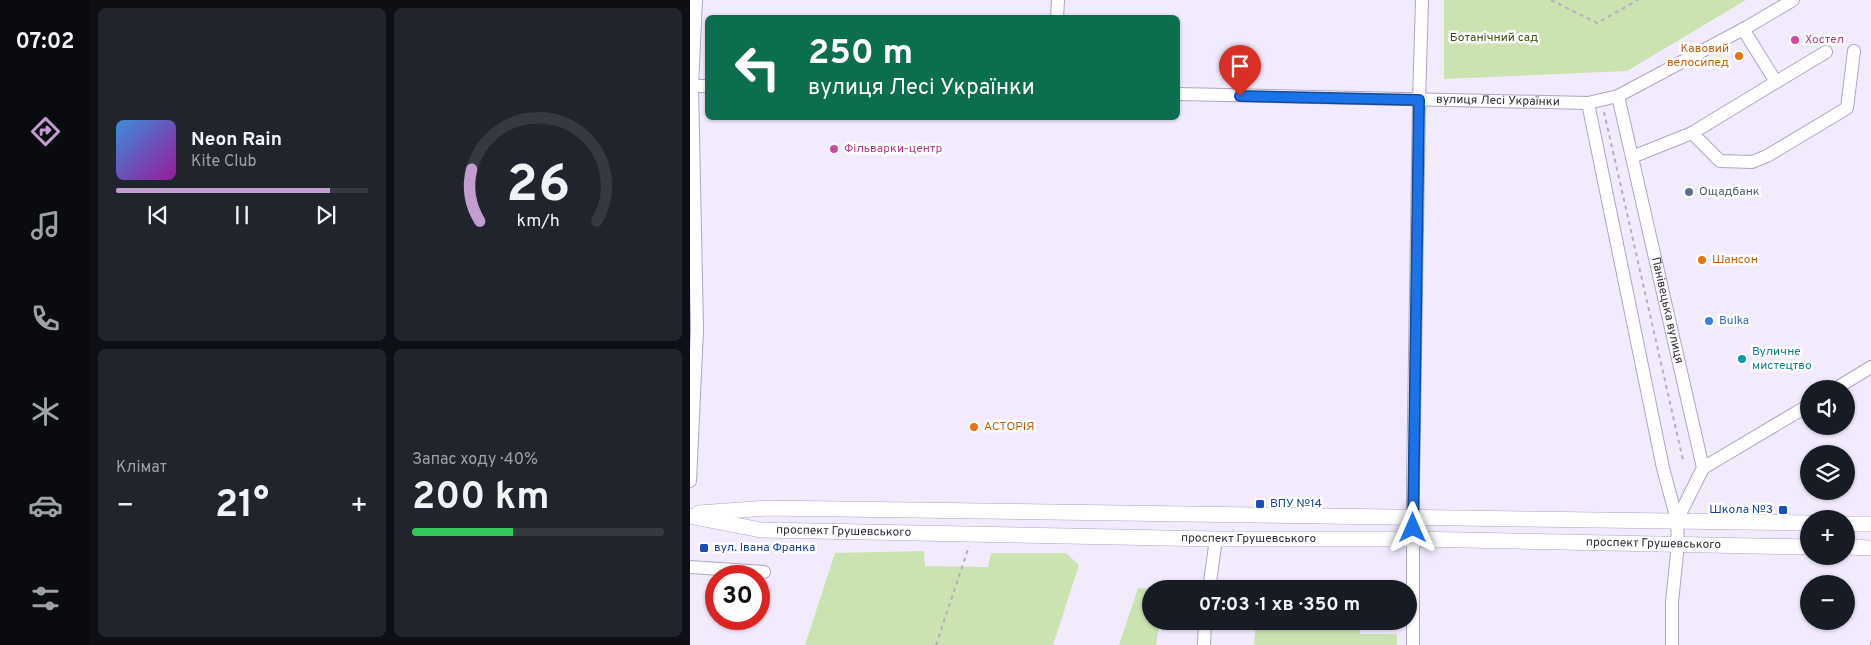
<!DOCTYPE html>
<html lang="uk">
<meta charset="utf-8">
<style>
:root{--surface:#171b24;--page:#20242c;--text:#f1f3f6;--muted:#9ea1a6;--line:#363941;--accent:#c39dd0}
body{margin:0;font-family:Overpass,sans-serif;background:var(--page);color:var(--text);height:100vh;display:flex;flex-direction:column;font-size:19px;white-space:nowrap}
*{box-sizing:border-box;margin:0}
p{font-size:16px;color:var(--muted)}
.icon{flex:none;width:28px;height:28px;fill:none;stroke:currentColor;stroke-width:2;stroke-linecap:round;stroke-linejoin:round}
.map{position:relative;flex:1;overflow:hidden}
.details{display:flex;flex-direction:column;gap:8px;padding:8px;background:#0d0f14;width:600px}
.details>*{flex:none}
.hud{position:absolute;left:15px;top:15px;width:475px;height:105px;border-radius:8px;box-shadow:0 1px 4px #0004;background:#0b6e4f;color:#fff;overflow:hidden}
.tools{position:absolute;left:1110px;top:380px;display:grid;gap:10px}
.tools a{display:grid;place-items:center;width:55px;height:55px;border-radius:50%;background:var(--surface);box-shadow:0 1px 4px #0004;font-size:25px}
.speed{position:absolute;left:15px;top:565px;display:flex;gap:10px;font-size:25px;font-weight:700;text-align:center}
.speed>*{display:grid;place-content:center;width:65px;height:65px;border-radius:50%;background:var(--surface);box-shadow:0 1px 4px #0004;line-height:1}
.speed .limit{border:8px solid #d22;background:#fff;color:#111}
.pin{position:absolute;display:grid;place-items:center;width:42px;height:42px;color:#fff;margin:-51px -21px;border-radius:50% 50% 50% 0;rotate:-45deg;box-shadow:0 0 5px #0007}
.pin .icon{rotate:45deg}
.me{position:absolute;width:55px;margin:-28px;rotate:0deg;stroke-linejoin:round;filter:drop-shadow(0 0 4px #0008)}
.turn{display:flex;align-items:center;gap:18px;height:105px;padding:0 20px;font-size:22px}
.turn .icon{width:65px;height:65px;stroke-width:2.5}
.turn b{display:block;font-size:35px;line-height:42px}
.big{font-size:38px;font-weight:700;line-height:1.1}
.details .card{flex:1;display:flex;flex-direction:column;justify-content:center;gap:8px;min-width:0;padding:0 18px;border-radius:8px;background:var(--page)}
.details .dial{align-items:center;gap:0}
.dial svg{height:130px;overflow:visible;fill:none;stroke:var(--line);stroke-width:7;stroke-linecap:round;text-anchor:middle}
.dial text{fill:var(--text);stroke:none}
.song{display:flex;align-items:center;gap:15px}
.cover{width:60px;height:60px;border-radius:8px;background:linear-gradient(135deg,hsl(210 70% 55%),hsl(300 70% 35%))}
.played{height:5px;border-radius:2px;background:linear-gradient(90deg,var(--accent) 85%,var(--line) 85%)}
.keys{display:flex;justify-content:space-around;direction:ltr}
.heat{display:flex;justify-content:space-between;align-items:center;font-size:28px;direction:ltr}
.charge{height:8px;border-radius:4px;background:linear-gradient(90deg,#34c759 40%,var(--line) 0)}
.details .tiles{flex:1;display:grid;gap:8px;grid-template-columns:repeat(2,1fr)}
.trip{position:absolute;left:452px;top:580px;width:275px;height:50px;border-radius:25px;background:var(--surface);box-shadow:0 1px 4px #0004;font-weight:700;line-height:50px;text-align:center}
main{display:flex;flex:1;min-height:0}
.tabs{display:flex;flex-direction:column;width:90px;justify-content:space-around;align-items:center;background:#090b0e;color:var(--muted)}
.tabs .icon{width:35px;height:35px}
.tabs .current{color:var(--accent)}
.tabs b{font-size:22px;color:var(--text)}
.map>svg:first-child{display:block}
.green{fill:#cbe3b0}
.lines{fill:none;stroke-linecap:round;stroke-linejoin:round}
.minor-casing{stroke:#b0a5c2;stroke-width:14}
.major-casing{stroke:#b0a5c2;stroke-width:16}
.path{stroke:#b4aebf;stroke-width:2;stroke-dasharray:4 4;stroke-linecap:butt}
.minor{stroke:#fff;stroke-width:12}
.major{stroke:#fff;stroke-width:15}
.route-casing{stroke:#114b97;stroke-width:12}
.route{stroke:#1a73e8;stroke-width:9}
.hotel-dot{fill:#d1479c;stroke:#fff;stroke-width:2}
.food-dot{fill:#e8710a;stroke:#fff;stroke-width:2}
.service-dot{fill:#5c6f8a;stroke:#fff;stroke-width:2}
.shop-dot{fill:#3f7fe0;stroke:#fff;stroke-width:2}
.culture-dot{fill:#0f9aa8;stroke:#fff;stroke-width:2}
.transit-dot{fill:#1a4fb4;stroke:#fff;stroke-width:2}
.labels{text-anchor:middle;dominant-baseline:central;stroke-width:5;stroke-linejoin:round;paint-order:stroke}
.park-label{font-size:12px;fill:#38520c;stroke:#fff}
.hotel-label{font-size:12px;fill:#b23c85;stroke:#fff;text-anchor:start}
.food-label{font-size:12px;fill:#c56008;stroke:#fff;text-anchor:start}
.street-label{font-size:12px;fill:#302c37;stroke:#fff}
.service-label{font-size:12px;fill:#4e5e75;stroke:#fff;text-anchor:start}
.shop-label{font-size:12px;fill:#366cbe;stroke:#fff;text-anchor:start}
.culture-label{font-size:12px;fill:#0d838f;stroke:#fff;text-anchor:start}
.transit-label{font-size:12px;fill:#164399;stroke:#fff;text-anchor:start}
</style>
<main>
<nav class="tabs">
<b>07:02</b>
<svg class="icon current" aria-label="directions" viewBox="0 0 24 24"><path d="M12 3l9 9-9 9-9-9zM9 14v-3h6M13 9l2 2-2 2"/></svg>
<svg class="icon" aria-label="music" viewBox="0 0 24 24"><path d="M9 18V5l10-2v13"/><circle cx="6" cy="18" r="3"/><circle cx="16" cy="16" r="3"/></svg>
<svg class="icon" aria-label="phone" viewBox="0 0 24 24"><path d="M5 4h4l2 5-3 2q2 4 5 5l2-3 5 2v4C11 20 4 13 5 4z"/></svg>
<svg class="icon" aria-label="climate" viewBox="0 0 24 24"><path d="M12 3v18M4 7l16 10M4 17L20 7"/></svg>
<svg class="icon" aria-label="car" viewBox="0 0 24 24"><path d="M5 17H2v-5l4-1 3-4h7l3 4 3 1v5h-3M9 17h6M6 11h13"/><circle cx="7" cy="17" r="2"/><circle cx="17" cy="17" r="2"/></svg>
<svg class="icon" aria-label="filters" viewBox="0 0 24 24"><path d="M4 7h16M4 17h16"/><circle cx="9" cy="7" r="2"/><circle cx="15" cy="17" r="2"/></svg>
</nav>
<section class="details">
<div class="tiles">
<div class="card">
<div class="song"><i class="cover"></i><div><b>Neon Rain</b><p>Kite Club</p></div></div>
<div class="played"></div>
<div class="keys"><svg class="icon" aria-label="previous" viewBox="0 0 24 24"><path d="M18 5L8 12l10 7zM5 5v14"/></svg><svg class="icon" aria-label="pause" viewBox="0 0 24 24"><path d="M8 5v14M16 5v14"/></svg><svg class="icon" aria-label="next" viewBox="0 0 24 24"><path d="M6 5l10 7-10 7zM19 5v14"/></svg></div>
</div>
<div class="card dial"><svg viewBox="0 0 100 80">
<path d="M14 69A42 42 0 1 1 86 69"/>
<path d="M14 69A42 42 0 0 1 9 37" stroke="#c39dd0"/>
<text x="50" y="56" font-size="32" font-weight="700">26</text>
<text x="50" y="72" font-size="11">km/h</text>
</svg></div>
<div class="card"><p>Клімат</p>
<div class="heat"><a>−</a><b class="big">21°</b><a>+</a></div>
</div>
<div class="card"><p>Запас ходу · 40%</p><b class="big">200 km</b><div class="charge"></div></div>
</div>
</section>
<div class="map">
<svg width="1181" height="645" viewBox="0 0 1181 645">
<rect width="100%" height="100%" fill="#f2ebfe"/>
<path class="green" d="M754,0H1056L937,71L754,79Z
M234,551L235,566L298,567L301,553H376L389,565L363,645H115L145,553Z
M448,588L461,589V621H470L466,645H429Z
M566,621H670V634H707V645H564Z"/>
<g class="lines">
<defs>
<g id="minor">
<path d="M367,18L368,0"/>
<path d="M1086,82L1136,52"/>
<path d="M0,86H18"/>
<path id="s1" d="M488,94L898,103L928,96L1059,26L1103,0"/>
<path id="s2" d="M928,96L1013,468L987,520"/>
<path d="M898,103L973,468L987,520L988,544L982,602V645"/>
<path d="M1002,133L1086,82L1053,29"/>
<path d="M942,157L1002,133L1030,161L1062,162L1077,156L1157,108L1164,51"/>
<path d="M1145,389L1181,367"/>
<path d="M1013,468L1119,405"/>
<path d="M0,481L7,330L2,86L6,0"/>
<path d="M0,567L74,572"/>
<path d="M519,589L526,539"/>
<path d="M514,645L515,621"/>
<path d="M723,645V484L729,100L732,0"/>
</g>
<g id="major">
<path d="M9,513L76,508L1119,523"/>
<path id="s3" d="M0,516L71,530L526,539H723L1119,547"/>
<path d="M1156,524H1181"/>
<path d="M1156,547L1181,548"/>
</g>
</defs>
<use href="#minor" class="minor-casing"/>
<use href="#major" class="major-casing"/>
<path class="path" d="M861,0L907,23L948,0
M914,112L993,460
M246,645L279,546
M1181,645V642"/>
<use href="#minor" class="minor"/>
<use href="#major" class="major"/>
</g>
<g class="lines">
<defs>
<path id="route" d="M550,96L729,100L723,528"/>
</defs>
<use href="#route" class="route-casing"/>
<use href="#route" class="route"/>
</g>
<g class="hotel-dot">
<circle cx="1105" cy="40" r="5"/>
<circle cx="144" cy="149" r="5"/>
</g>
<g class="food-dot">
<circle cx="1049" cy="56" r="5"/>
<circle cx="1012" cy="260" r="5"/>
<circle cx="284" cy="427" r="5"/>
</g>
<circle class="service-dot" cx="999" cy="192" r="5"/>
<circle class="shop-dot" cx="1019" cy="321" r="5"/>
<circle class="culture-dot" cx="1052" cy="359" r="5"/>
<g class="transit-dot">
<rect x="565" y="499" width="10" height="10" rx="2.5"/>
<rect x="1088" y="505" width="10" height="10" rx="2.5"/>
<rect x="9" y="543" width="10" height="10" rx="2.5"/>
</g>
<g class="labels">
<g class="park-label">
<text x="804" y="38">Ботанічний сад</text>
</g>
<g class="hotel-label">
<text x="1115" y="40">Хостел</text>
<text x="154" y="149">Фільварки-центр</text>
</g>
<g class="food-label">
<text x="1039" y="49" text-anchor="end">Кавовий<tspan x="1039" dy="14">велосипед</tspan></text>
<text x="1022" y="260">Шансон</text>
<text x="294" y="427">АСТОРІЯ</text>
</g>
<g class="street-label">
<text stroke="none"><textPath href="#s1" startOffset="320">вулиця Лесі Українки</textPath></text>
<text stroke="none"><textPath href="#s2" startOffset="220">Панівецька вулиця</textPath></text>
<text stroke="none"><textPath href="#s3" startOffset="155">проспект Грушевського</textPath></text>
<text stroke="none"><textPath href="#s3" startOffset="560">проспект Грушевського</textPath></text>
<text stroke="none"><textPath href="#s3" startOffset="965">проспект Грушевського</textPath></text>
</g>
<g class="service-label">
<text x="1009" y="192">Ощадбанк</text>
</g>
<g class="shop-label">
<text x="1029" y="321">Bulka</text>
</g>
<g class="culture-label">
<text x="1062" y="352">Вуличне<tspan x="1062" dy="14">мистецтво</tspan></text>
</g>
<g class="transit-label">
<text x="580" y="504">ВПУ №14</text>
<text x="1083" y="510" text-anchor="end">Школа №3</text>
<text x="24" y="548">вул. Івана Франка</text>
</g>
</g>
</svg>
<div class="tools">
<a><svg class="icon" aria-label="sound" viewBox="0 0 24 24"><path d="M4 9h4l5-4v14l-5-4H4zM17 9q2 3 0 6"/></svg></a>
<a><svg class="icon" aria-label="layers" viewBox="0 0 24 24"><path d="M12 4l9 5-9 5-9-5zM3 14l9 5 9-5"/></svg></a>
<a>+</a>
<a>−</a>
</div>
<div class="speed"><div class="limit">30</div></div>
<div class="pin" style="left:550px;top:96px;background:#d93025"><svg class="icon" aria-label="arrive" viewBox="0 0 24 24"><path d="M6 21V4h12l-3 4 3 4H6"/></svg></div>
<svg class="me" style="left:723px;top:528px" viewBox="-20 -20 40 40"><path d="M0-17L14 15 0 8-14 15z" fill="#1a73e8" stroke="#fff" stroke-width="4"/></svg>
<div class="trip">07:03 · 1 хв · 350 m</div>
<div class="hud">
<div class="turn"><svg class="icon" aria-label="left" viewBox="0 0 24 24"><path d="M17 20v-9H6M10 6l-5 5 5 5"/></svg><div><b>250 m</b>вулиця Лесі Українки</div></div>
</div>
</div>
</main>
